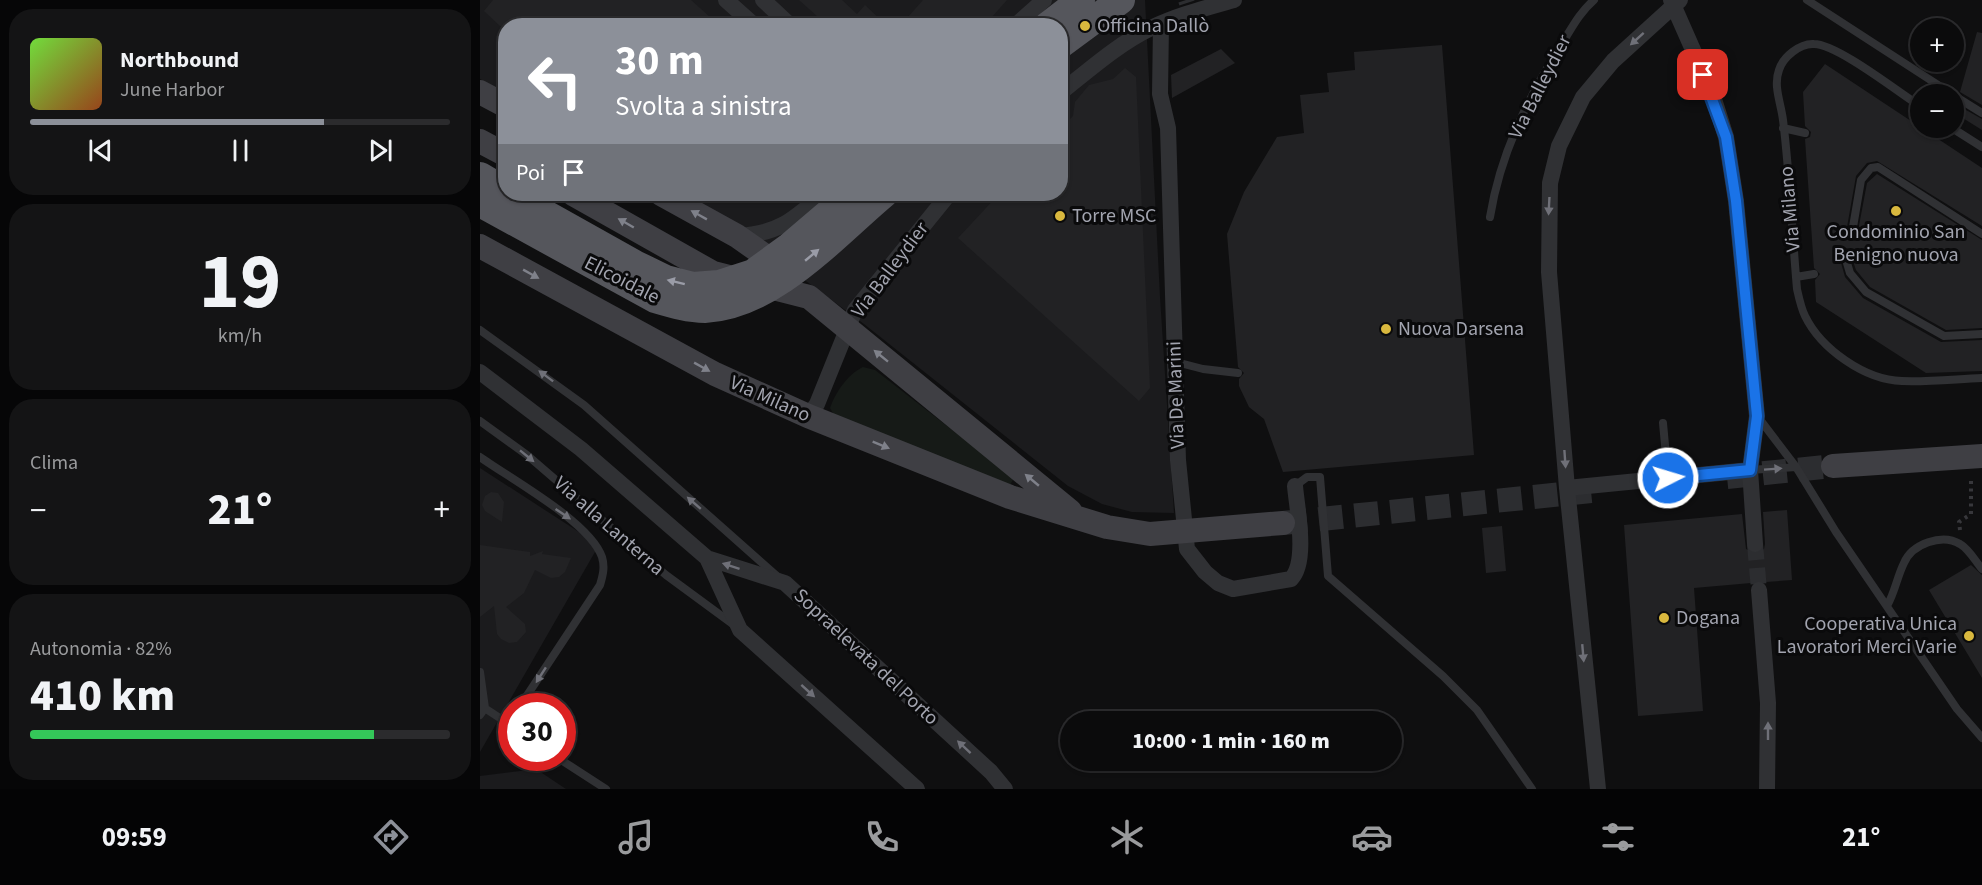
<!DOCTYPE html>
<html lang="it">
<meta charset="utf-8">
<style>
:root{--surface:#0b0b0c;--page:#141415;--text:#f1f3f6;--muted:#9a9b9d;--line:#2b2b2d;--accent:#8c9099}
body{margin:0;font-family:"Source Sans 3",sans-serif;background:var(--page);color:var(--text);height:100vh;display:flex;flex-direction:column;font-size:22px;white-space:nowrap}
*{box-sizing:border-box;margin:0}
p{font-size:20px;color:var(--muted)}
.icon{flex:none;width:33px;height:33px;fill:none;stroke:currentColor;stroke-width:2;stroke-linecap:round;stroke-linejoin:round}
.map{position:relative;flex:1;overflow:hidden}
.sheet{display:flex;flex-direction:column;gap:9px;padding:9px;background:#060607;width:480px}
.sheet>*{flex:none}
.top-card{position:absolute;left:18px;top:18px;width:570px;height:183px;border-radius:24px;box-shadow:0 2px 4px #0004,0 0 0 2px var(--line);background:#8c9099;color:#fff;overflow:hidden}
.buttons{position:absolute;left:1430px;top:18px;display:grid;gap:12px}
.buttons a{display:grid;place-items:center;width:54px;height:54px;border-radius:50%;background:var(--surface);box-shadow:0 2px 4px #0004,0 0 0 2px var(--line);font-size:30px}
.speed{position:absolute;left:18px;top:693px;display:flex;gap:12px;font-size:30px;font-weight:700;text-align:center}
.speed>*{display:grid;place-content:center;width:78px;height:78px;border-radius:50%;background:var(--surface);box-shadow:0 2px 4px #0004,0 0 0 2px var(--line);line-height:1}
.speed .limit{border:9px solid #d22;background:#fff;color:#111}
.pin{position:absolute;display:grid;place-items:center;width:51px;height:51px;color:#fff;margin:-26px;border-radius:12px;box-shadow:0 3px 9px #0006}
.me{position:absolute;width:66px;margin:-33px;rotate:85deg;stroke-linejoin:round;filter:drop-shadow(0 0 4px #0008)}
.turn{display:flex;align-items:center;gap:21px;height:126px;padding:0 18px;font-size:27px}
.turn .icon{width:78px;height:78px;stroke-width:2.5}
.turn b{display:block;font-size:42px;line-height:51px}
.then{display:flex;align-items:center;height:57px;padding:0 18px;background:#0003;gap:12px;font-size:22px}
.big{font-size:45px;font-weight:800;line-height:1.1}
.sheet .widget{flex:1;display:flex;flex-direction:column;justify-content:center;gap:9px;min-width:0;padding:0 21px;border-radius:24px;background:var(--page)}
.sheet .dial{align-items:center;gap:0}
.dial b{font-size:78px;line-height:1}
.song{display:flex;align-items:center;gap:18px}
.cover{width:72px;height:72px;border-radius:9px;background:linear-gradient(135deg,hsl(100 70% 55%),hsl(20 70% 35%))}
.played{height:6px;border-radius:3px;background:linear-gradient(90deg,var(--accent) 70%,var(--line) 70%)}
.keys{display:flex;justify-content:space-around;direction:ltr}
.heat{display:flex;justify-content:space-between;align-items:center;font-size:33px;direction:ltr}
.charge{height:9px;border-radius:4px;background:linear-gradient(90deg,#34c759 82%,var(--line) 0)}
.trip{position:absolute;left:580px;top:711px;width:342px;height:60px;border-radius:30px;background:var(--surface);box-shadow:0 2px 4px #0004,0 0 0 2px var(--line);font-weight:800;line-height:60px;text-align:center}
.tabs{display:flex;height:96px;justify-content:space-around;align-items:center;background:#040405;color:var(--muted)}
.tabs .icon{width:42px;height:42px}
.tabs .selected{color:var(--accent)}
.tabs b{font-size:27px;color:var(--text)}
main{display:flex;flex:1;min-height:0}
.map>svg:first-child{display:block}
.built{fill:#1b1b1d}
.green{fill:#161a17}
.building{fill:#222224}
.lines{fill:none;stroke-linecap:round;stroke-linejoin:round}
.minor-tunnel{stroke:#2c2d30;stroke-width:16;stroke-dasharray:16 8;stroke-linecap:butt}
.secondary-tunnel{stroke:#2c2d30;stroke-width:24;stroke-dasharray:24 12;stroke-linecap:butt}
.path{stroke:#37373b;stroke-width:4;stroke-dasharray:3 4.5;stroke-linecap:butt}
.service{stroke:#303134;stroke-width:8}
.minor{stroke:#303134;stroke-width:16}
.secondary{stroke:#3f3f44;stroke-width:24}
.trunk{stroke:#55565c;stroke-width:28}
.oneway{fill:#6f7078}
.oneway2{fill:#7f818a}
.oneway3{fill:#9a9ca7}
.route-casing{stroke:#114b97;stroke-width:15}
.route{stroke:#1a73e8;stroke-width:10}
.poi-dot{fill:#d9b83e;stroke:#0a0a0b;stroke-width:2}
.labels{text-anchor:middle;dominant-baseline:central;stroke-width:6;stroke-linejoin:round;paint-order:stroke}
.poi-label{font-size:20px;fill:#a2a4af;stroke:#0a0a0b;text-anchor:start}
.street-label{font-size:20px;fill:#a2a4af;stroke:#0a0a0b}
</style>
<main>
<section class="sheet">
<div class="widget">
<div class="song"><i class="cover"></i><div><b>Northbound</b><p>June Harbor</p></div></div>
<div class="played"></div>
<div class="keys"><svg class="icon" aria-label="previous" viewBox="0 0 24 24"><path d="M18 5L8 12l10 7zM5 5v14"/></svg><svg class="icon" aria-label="pause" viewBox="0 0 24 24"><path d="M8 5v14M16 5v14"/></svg><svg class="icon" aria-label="next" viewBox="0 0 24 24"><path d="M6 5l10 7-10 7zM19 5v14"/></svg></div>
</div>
<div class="widget dial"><b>19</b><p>km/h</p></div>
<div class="widget"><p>Clima</p>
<div class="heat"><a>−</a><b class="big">21°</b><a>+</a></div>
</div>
<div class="widget"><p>Autonomia · 82%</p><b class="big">410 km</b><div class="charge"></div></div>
</section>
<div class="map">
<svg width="1502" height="789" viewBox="0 0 1502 789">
<rect width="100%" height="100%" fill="#0f0f10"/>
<path class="built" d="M0,0H665L680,297L694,513L652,512L622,504L588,486L384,324L234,213L200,194H580V26H26L25,93L0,79Z
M0,468L119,545L0,752Z
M56,769L86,789H0V776Z"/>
<path class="green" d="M383,367L395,370L534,478L530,485L354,415L350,408C355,393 368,374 383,367Z"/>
<path class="building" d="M13,0H211L240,26H20L4,11Z
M319,0H362L377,14L385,5L407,26H348Z
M443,0H527L504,26H420Z
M1497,32L1502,33V105L1480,92Z
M962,45L994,455L803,472L784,419L769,407L759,386V379L764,373L758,367L747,234L764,192L797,137L824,133L820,95L849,92L847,73L875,70L874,52Z
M741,49L755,63L692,98L691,75Z
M1345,64L1502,168V226L1397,161L1387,163L1376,176L1367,227L1371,233L1378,231L1387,183L1397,174L1502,240V328L1466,330L1390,287L1376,270L1369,249L1363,247L1358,252L1365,277L1383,298L1461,342L1502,340V371L1446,373L1336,302L1335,280L1340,274L1334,268L1325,139L1330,137L1331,132L1325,126L1323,92Z
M645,68L656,77L670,388L659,401L478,238L519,194H580V129L593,116L595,102L609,85L633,79Z
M1477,105L1502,119V130L1478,115Z
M11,492L18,493L24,502L22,522L5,511L2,505L5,496Z
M1307,510L1312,580L1286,582L1278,580L1271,583L1214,588L1223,711L1158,716L1144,525L1262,514L1266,549L1276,554L1284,549L1285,544L1283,512Z
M1022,526L1026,571L1006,573L1002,528Z
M0,545L50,552V556L63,551L62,554L91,558L85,572L79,577L71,578L55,570L44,593L26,607L45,624L46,632L37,642L29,643L21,639L17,634L14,606L0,617Z
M1491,565L1502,575V678L1449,590Z"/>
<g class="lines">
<path class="minor-tunnel" d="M706,0L707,3
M1275,544L1279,590"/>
<path class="secondary-tunnel" d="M1247,477L1353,466
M803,523L1111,491"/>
<path class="path" d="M1480,530L1479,522L1491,514V479"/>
<path class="service" d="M1327,0L1472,94
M1473,95L1502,113
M1440,106C1418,92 1357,44 1334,44C1320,43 1303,57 1299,70C1293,86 1301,103 1303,120C1310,176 1312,233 1317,289C1319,298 1321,308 1325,316C1341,349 1385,380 1422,381C1449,382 1476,379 1502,378
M1303,128L1325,133
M1472,128L1502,147
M1010,217C1020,155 1047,100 1079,48C1091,30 1098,14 1114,0
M1373,227L1381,180L1391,168L1398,167L1502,234
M1364,253L1370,273L1386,292L1464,336L1502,334
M1316,277L1334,274
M0,330L104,405L298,577
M696,362L723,369L758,373
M1278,417L1316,467L1356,532L1477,709L1502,738
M0,421L47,455L186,575L254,625
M1183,423L1188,478
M0,457C31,479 110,522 122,557C125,567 123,575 120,585L40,706
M1270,470L1316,467
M815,486L827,477H840L848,576L963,676L997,710L1052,789
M1407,606C1415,592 1417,577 1424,563C1432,544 1462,533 1480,544C1489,549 1496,562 1502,569
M0,672L5,708L0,715
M0,705L32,726
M78,758L126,789"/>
<path class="minor" d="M246,0L275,26
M283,0L311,26
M1191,0L1232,93L1246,137L1256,201L1277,416L1270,470L1275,544
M681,24L680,94L688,128L698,460L707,549L725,572L738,583L753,589L811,579C828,562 817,509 815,486
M535,26L564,0
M580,93C609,70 638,44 671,28C698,15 726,8 754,0
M257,236C298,234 313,220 343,194
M0,372L101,449L227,558
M328,416L337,404L375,310L469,194
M1087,488L1270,470
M1279,590L1288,703L1287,789
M437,789L260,630L227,558L305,583L511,772L525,789
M1118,789L1087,488L1069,272L1070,183L1079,146L1103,97L1133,61L1200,0"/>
<path class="secondary" d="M0,92L26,106
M0,141L26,155
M93,194L233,273L329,297L590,511
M181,194L257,236L284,255
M0,246L235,374L328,416L530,497L627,527L670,534L803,523
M1353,466L1502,456"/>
<path class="trunk" d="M567,26L601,0
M580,45L641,0
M0,176L26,191
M30,194L155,264L186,279L213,286L239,284L273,273L310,246L371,194
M0,203L175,299C192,304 208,309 225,309C293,306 355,235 404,194"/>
</g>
<defs><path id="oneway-solid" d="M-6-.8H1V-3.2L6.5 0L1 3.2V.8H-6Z" transform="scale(1.5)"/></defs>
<g class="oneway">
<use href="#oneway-solid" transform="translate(1157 39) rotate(138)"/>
<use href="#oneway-solid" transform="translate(1069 206) rotate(93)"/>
<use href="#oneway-solid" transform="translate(66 376) rotate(-143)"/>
<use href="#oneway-solid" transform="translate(47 456) rotate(39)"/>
<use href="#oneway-solid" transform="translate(1085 459) rotate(86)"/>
<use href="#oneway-solid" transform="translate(1293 469) rotate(-4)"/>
<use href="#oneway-solid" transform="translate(214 503) rotate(-139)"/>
<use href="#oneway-solid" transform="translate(83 514) rotate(34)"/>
<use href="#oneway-solid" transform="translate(251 566) rotate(-162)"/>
<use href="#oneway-solid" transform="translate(1103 653) rotate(85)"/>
<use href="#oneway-solid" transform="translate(61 675) rotate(123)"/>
<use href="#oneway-solid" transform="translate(328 691) rotate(42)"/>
<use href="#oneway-solid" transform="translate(1288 731) rotate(-90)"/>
<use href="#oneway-solid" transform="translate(484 747) rotate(-137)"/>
</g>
<g class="oneway2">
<use href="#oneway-solid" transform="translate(219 215) rotate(-151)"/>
<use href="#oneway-solid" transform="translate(146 223) rotate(-150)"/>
<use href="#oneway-solid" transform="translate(51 274) rotate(29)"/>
<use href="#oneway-solid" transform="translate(401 356) rotate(-141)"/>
<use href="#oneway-solid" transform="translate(222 367) rotate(29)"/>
<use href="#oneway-solid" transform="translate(401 445) rotate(22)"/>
<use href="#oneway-solid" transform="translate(552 480) rotate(-140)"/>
</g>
<g class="oneway3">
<use href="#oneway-solid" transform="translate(332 255) rotate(-40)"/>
<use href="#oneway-solid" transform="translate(196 282) rotate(-166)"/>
</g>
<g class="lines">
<defs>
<path id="route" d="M1188,478L1270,470L1277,416L1256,201L1246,137L1223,75"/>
</defs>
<use href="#route" class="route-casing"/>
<use href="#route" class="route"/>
</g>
<g class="poi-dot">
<circle cx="605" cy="26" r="6"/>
<circle cx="1416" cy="211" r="6"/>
<circle cx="580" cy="216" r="6"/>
<circle cx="906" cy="329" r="6"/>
<circle cx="1184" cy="618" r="6"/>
<circle cx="1489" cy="636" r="6"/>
</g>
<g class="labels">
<g class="poi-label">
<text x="617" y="26">Officina Dallò</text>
<text x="592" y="216">Torre MSC</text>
<text x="1416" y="232" text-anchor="middle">Condominio San<tspan x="1416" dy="23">Benigno nuova</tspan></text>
<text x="918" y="329">Nuova Darsena</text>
<text x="1196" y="618">Dogana</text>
<text x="1477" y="624" text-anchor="end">Cooperativa Unica<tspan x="1477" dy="23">Lavoratori Merci Varie</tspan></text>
</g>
<g class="street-label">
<text transform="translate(1060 87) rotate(-63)">Via Balleydier</text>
<text transform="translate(1310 209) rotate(-95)">Via Milano</text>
<text transform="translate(410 270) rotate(-53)">Via Balleydier</text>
<text transform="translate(142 280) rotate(27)">Elicoidale</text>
<text transform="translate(696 395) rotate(-92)">Via De Marini</text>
<text transform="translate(290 399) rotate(24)">Via Milano</text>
<text transform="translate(129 526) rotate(41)">Via alla Lanterna</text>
<text transform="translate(386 657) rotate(43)">Sopraelevata del Porto</text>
</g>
</g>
</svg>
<div class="buttons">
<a>+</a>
<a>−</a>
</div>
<div class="speed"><div class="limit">30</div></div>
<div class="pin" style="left:1223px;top:75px;background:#d93025"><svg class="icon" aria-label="arrive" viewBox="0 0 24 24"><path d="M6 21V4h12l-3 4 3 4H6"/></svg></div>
<svg class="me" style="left:1188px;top:478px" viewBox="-20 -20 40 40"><circle r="17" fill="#1a73e8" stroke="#fff" stroke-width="3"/><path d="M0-11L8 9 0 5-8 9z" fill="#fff"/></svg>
<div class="trip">10:00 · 1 min · 160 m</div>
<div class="top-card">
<div class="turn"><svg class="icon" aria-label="left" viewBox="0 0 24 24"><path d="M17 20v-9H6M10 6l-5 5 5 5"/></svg><div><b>30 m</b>Svolta a sinistra</div></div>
<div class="then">Poi<svg class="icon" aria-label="arrive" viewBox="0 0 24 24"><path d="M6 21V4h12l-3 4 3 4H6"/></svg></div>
</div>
</div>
</main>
<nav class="tabs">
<b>09:59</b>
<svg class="icon selected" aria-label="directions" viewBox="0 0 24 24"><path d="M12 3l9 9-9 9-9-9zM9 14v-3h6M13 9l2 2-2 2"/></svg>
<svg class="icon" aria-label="music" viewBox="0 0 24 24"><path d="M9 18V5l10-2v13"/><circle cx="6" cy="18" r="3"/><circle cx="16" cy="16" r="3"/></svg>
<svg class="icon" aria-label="phone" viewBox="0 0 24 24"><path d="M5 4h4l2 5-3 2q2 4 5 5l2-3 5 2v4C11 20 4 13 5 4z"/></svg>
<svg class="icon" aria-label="climate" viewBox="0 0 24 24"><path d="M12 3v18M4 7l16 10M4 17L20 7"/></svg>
<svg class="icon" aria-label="car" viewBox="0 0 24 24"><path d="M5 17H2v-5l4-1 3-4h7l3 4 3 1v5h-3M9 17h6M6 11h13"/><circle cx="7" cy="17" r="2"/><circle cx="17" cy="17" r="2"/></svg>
<svg class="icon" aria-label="filters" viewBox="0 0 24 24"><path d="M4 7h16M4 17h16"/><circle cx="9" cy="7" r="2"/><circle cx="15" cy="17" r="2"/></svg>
<b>21°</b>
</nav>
